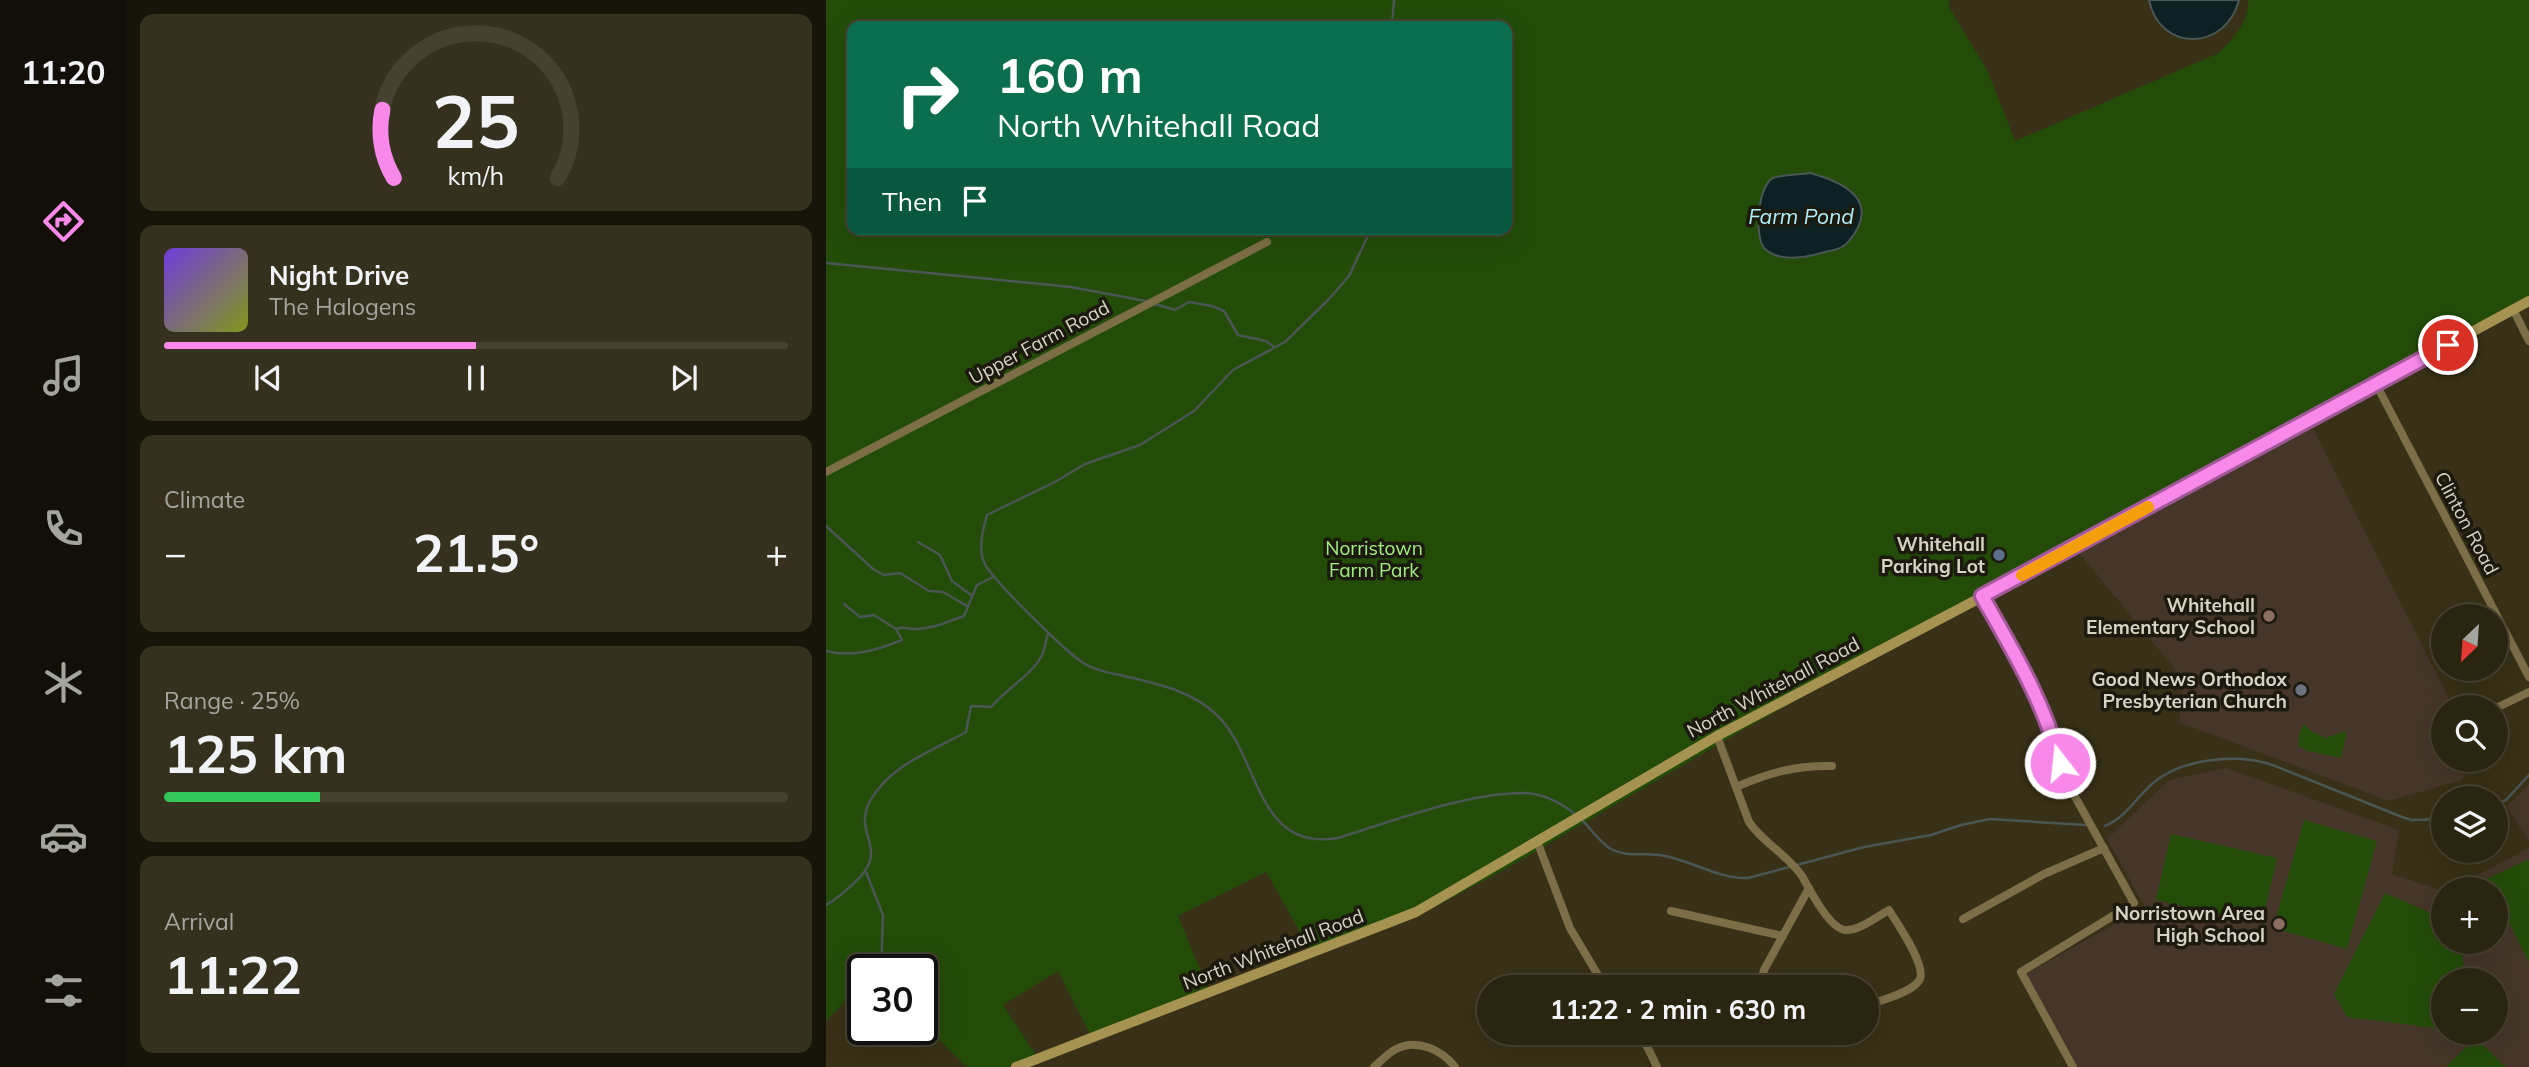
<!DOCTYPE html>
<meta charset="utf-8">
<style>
:root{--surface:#2a2511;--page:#36311f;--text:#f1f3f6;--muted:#a5a59f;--line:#464231;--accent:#f888e9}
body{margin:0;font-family:Mulish,sans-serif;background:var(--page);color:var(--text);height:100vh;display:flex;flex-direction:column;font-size:26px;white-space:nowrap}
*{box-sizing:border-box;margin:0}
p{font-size:23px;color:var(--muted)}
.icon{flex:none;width:38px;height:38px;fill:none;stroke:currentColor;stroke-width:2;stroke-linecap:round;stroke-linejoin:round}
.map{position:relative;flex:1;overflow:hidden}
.details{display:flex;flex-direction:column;gap:14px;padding:14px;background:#171409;width:700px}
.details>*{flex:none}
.guide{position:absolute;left:21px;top:21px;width:665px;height:214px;border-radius:14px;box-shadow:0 7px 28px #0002,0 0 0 2px var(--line);background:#0b6e4f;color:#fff;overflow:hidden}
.needle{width:46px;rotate:205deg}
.controls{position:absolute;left:1605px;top:604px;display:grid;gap:14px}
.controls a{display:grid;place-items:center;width:77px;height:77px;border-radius:50%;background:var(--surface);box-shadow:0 7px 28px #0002,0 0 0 2px var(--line);font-size:35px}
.speed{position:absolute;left:21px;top:954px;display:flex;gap:14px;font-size:35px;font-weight:700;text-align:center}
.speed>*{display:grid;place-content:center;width:91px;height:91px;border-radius:50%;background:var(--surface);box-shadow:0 7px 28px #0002,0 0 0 2px var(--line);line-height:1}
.speed .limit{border:4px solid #111;border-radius:10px;background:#fff;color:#111}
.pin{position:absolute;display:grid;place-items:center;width:60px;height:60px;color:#fff;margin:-30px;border:4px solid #fff;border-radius:50%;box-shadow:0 2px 7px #0007}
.me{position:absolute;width:77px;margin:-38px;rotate:344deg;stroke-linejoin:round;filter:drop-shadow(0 0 5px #0008)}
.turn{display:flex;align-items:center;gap:24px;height:147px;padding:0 35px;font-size:32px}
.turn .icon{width:91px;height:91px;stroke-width:2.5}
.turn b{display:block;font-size:49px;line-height:60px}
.then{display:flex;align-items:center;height:66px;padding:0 35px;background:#0003;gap:14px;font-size:26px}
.big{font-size:52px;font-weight:700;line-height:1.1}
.details .card{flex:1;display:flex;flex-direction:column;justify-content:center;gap:10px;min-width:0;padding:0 24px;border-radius:14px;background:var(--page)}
.details .dial{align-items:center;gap:0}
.dial svg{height:182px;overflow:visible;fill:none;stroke:var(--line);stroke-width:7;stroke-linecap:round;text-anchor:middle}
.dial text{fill:var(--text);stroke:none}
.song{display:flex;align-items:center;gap:21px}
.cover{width:84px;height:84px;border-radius:10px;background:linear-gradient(135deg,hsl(260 70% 55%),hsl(70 70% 35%))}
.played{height:7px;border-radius:4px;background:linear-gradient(90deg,var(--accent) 50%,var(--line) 50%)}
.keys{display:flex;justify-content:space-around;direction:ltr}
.heat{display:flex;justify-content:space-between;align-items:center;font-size:38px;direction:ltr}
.charge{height:10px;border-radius:5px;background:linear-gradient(90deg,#34c759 25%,var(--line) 0)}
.trip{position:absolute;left:651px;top:975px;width:402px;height:70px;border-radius:35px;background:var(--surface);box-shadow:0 7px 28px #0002,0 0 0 2px var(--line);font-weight:700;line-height:70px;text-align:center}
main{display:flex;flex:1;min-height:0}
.tab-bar{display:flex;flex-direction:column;width:126px;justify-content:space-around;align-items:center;background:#110f07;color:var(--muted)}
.tab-bar .icon{width:49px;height:49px}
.tab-bar .current{color:var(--accent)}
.tab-bar b{font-size:32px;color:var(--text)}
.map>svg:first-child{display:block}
.education{fill:#453629;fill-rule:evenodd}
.green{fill:#234c09;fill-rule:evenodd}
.water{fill:#0d2124;stroke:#4a5654;stroke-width:2}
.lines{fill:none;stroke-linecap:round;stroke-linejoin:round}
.stream{stroke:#4a5654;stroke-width:2.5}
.minor{stroke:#7c6f48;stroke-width:8}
.secondary{stroke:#a69251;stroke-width:10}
.route-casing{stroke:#a15897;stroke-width:18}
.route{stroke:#f888e9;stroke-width:12}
.slow{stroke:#f59e0b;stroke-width:12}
.service-dot{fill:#5c6f8a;stroke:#1c190e;stroke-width:2.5}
.education-dot{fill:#8d6e63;stroke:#1c190e;stroke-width:2.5}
.worship-dot{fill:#6b7280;stroke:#1c190e;stroke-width:2.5}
.labels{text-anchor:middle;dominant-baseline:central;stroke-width:7;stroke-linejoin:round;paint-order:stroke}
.street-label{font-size:19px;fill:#d7d3c4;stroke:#1c190e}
.poi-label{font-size:19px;font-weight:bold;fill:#d7d3c4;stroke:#1c190e;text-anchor:end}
.park-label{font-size:19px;fill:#a2ed80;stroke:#1c190e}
.water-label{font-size:21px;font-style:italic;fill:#afedf8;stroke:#1c190e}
</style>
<main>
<nav class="tab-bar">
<b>11:20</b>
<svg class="icon current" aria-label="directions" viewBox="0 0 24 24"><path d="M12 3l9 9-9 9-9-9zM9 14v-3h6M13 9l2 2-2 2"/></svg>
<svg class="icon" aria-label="music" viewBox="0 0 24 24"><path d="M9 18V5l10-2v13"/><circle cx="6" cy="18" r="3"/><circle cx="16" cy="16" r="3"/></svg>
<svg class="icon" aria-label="phone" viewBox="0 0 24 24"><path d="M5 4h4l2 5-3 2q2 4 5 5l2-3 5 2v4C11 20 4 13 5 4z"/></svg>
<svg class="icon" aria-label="climate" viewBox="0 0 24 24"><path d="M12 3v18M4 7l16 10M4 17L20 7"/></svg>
<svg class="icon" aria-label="car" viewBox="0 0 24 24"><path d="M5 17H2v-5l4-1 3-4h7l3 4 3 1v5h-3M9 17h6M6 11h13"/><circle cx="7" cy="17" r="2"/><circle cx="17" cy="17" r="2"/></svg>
<svg class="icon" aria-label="filters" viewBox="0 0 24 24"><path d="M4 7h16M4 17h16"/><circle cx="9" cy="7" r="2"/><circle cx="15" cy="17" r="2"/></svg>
</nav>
<section class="details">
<div class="card dial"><svg viewBox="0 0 100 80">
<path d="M14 69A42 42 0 1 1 86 69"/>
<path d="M14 69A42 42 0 0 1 9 39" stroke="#f888e9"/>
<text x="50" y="56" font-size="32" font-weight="700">25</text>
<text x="50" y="72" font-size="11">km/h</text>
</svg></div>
<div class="card">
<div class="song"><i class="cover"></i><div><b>Night Drive</b><p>The Halogens</p></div></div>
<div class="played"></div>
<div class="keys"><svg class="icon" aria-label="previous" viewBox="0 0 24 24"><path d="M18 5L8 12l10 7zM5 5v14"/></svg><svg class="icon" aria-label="pause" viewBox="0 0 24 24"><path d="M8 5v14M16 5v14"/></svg><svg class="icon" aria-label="next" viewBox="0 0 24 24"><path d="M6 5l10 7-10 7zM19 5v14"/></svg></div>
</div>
<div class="card"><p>Climate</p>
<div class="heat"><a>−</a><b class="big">21.5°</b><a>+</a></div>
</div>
<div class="card"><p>Range · 25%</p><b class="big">125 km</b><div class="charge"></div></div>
<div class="card"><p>Arrival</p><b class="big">11:22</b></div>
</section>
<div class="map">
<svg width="1703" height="1067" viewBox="0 0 1703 1067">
<rect width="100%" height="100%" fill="#383117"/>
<path class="education" d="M1487,428L1627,707H1617V760H1641L1636,780L1563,801L1353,722L1358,680L1253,553Z
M1400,768L1573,830L1566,874L1617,891V942H1670V889H1624L1703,848V1067H1252L1200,974L1319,907L1281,839L1343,780ZM1617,980H1670V1032H1617Z
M1703,784V842L1681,807Z"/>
<path class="green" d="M0,0H1123V7L1161,70L1189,141L1393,53C1407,38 1424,22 1422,0H1703V303L1433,457L1040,661L910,734L683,867L607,908L487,955L440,872L352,916L385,996L264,1034L232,971L177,1005L212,1058L184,1067H141L96,1023V970H37V983L0,1021ZM26,26H681V229H26Z
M1478,724L1485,731L1499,738L1521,731L1515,758L1482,751L1472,746L1474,731Z
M1478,820L1551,841L1521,949L1447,928Z
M1345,834L1451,858L1436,924L1330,900Z
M1703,859V963L1670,895V889H1666L1661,879Z
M1559,893L1607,914L1617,925V942L1634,943L1640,980H1617V1029L1521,1017L1508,994Z
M1650,1038L1679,1067H1620Z"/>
<path class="water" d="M1323,0H1413C1400,51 1334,53 1323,0Z
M984,173C1021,183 1055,202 1023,241C1016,250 1006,250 995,253C979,258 951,262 938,248C928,236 932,185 947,178C957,174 973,175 984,173Z"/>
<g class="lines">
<path class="stream" d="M566,26L568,0
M545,229L523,276L503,299L459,342L407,370L368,411L314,445L259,464L229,482L161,515C157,528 152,548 158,562C164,578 242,654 259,664C269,670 283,673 294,675C328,683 366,690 392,716C434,758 430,852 512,838C567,821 643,792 700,793C718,794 735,803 749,814
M0,263L245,287L320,301
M329,304L349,310L363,302L386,306L398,311L412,335L440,341L448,347
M0,526L47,569L58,575L74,573L103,591L117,592L141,606
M92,542L114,555L126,581L145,595
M18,604L34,617L48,615L70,629
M0,651C26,658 51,650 76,640L70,629C78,626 80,629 87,629C104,630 123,621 138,616L151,585L167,577
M1670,805L1680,800L1703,775
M754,818C764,827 773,842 785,849C800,857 817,853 833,855C864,859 890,879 922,878L1038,847L1105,835L1135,825L1164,819L1259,825
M1279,826C1300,817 1309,799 1326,784C1355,758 1409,754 1444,764L1576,817L1586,820L1617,819
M40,872L57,915L55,970
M0,905C10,900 18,892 26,885C68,848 25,837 44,801C64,765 106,751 140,732L145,706L165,707C179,690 208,673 216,655C219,648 220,640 222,633"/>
<path class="minor" d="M1687,309L1703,341
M1550,384L1703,677
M0,472L441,242
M1156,596L1213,699L1242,784L1308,903L1195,972L1247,1067
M1670,708L1703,692
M891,736L923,822C937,843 962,855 976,876C984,890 1003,928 1019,930C1033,931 1052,916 1063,910C1071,923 1100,965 1094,979C1088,992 1054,1001 1041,1005
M910,787C942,773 971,765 1006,766
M711,841L744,928L779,987
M845,911L957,936
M1137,919L1218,874L1278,848
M937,987L936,978L938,970L983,888
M811,1032L823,1050L831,1067
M972,1032L979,1039H986L996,1032
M548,1067C555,1061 562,1053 570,1049C591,1038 616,1050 629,1067"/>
<path class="secondary" d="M190,1067L590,912L891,736L1173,588L1703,301"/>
</g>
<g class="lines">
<defs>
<path id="route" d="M1234,763C1218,701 1187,651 1156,596L1622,345"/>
</defs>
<use href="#route" class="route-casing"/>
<use href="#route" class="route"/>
<path class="slow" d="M1196,575L1322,507"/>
</g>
<circle class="service-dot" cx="1173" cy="555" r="7"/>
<g class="education-dot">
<circle cx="1443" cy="616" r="7"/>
<circle cx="1453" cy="924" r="7"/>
</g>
<circle class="worship-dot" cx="1475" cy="690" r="7"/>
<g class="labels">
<g class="street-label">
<text transform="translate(213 342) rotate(-28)">Upper Farm Road</text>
<text transform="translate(1641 523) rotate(62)">Clinton Road</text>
<text transform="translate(947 687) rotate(-28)">North Whitehall Road</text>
<text transform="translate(447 949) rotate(-21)">North Whitehall Road</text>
</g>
<g class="poi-label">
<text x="1159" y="544">Whitehall<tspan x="1159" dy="22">Parking Lot</tspan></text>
<text x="1429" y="605">Whitehall<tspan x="1429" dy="22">Elementary School</tspan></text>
<text x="1461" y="679">Good News Orthodox<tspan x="1461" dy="22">Presbyterian Church</tspan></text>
<text x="1439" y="913">Norristown Area<tspan x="1439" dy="22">High School</tspan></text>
</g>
<g class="park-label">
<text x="548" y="548">Norristown<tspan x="548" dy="22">Farm Park</tspan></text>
</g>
<g class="water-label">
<text x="975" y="216">Farm Pond</text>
</g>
</g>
</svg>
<div class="controls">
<a><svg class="needle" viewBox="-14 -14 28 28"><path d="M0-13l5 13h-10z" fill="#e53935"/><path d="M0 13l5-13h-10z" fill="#a5a59f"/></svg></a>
<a><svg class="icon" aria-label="search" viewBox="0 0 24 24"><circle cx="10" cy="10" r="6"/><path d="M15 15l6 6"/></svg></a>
<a><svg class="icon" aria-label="layers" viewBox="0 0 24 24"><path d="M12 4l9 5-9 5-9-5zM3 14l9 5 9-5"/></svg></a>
<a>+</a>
<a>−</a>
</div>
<div class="speed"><div class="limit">30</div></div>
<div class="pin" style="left:1622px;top:345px;background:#d93025"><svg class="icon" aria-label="arrive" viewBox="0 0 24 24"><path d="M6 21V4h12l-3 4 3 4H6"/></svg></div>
<svg class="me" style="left:1234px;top:763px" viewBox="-20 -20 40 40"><circle r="17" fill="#f888e9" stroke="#fff" stroke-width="3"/><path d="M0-11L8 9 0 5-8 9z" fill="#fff"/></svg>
<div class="trip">11:22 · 2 min · 630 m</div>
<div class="guide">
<div class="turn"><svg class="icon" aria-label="right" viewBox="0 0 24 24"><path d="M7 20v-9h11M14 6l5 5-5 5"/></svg><div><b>160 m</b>North Whitehall Road</div></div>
<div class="then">Then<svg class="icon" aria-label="arrive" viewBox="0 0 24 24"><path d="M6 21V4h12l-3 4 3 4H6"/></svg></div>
</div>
</div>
</main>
